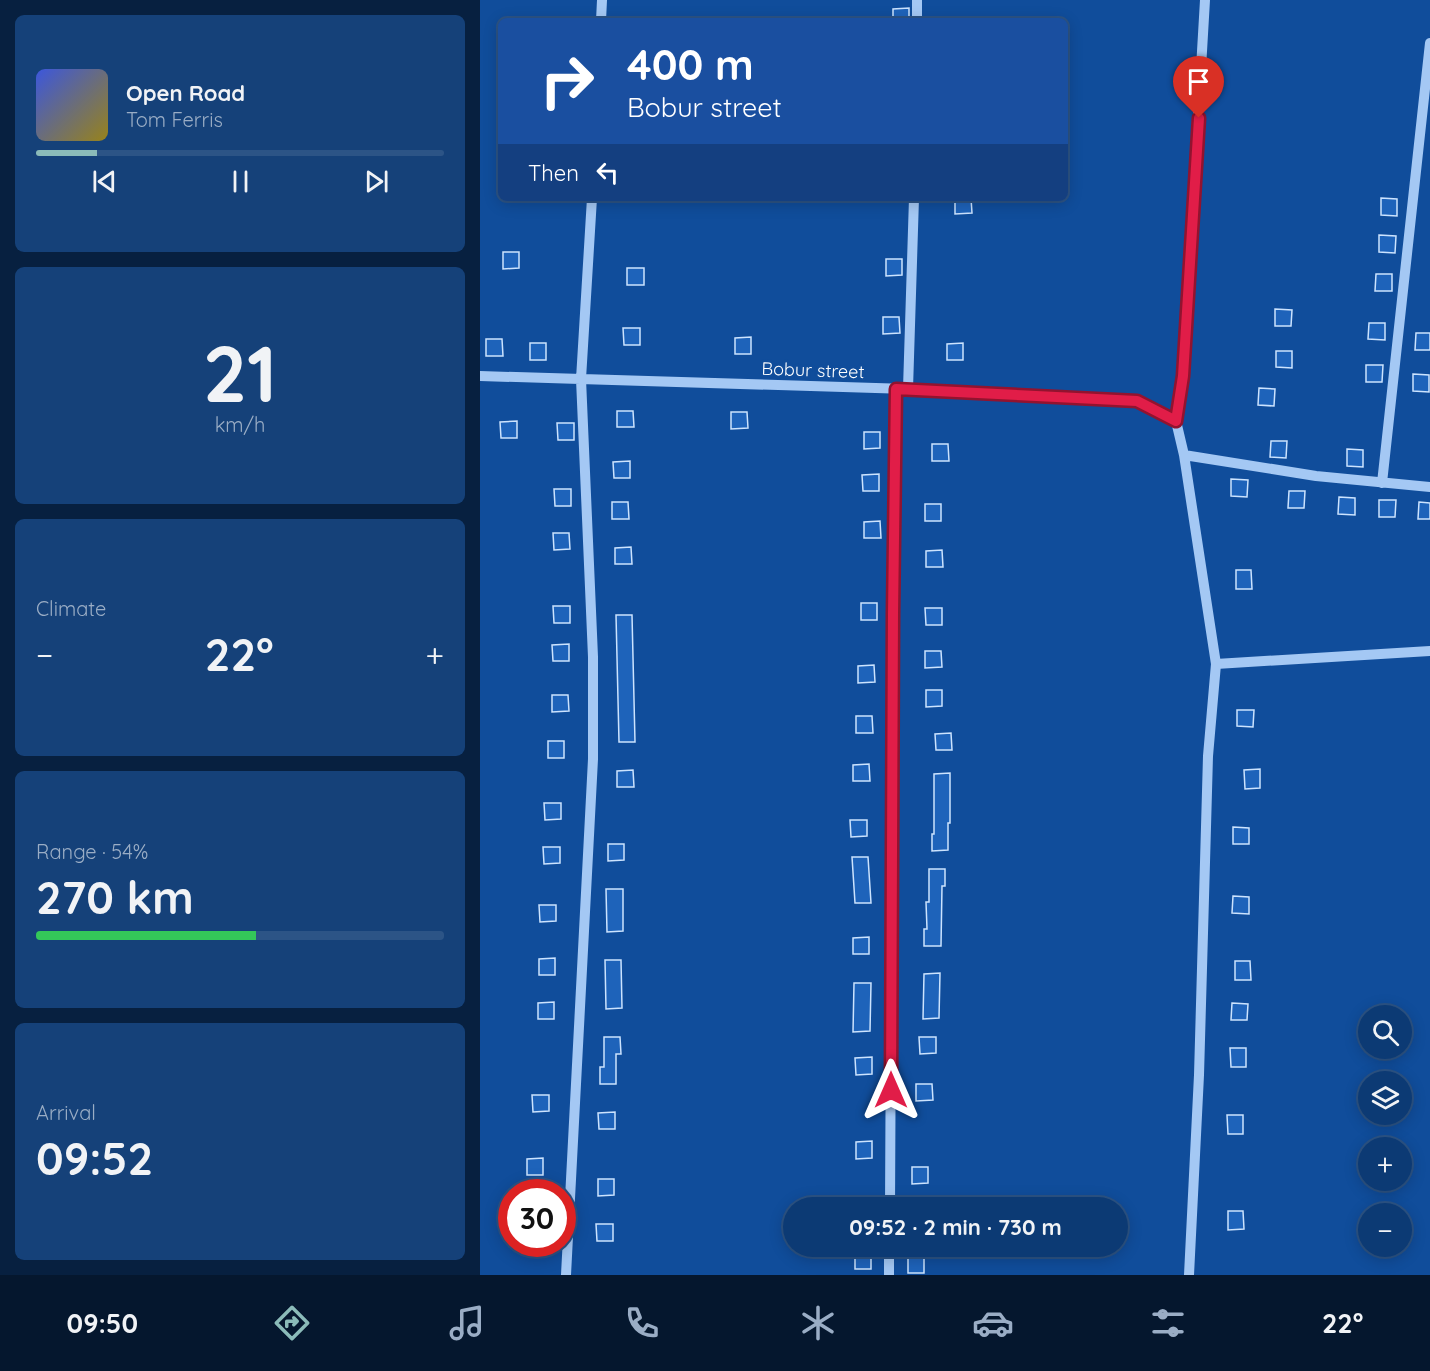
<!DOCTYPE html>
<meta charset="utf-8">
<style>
:root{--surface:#0c3a74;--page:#154179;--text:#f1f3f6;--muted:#9aadc5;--line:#2c5486;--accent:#8bbbb9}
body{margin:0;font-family:Quicksand,sans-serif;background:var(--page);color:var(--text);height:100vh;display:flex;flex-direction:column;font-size:22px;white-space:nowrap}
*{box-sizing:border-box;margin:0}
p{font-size:20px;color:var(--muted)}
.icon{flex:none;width:33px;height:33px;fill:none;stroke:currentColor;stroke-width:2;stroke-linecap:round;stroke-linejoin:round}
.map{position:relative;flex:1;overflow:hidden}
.details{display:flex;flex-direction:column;gap:15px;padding:15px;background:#072040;width:480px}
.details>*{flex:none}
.guide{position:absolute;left:18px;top:18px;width:570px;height:183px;border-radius:9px;box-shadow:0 3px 15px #0003,0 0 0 2px var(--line);background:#1a4fa0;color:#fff;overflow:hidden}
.buttons{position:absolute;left:878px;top:1005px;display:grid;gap:12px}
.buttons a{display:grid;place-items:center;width:54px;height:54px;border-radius:50%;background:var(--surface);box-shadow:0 3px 15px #0003,0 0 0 2px var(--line);font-size:30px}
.speed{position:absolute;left:18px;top:1179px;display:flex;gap:12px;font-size:30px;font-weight:700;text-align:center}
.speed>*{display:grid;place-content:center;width:78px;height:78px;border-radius:50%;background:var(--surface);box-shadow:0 3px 15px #0003,0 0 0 2px var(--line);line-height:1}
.speed .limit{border:9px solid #d22;background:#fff;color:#111}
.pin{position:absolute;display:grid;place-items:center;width:51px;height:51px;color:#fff;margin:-62px -26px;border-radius:50% 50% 50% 0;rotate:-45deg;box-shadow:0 0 6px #0007}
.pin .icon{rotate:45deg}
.me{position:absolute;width:66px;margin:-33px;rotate:0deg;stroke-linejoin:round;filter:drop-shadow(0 0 4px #0008)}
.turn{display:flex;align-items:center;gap:21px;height:126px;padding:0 30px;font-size:27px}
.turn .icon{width:78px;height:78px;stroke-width:2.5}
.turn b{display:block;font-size:42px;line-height:51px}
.then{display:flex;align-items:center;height:57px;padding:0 30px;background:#0003;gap:12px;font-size:22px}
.big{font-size:45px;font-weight:800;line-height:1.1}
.details .widget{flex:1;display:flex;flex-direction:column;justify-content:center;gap:9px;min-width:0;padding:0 21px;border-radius:9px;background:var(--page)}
.details .dial{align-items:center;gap:0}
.dial b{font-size:78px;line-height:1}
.song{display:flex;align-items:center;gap:18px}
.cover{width:72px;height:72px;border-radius:9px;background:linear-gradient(135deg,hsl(230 70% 55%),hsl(50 70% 35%))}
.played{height:6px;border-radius:3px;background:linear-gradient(90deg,var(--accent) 15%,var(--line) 15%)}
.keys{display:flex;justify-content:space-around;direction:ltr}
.heat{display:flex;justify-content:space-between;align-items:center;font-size:33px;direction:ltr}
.charge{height:9px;border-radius:4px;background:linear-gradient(90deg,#34c759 54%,var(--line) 0)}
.trip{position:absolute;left:303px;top:1197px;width:345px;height:60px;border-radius:30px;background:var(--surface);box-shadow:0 3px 15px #0003,0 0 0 2px var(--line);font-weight:800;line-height:60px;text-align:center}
.menu{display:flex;height:96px;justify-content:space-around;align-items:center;background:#05172e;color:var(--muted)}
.menu .icon{width:42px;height:42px}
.menu .selected{color:var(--accent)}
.menu b{font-size:27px;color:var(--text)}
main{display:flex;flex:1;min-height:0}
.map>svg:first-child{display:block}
.building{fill:#1e63ba;stroke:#cce3fe;stroke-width:1.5}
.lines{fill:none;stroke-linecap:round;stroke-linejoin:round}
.minor{stroke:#a4c8f4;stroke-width:10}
.route-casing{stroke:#92132f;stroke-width:15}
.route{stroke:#e11d48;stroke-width:10}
.labels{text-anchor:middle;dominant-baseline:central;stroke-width:6;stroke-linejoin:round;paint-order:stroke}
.street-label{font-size:18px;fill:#fff;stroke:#104d9b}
</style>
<main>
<section class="details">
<div class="widget">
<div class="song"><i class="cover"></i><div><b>Open Road</b><p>Tom Ferris</p></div></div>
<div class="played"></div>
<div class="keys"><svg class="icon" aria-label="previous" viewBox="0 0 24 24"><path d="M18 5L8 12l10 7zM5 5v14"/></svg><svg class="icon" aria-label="pause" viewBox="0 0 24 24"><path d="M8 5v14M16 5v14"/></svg><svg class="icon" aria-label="next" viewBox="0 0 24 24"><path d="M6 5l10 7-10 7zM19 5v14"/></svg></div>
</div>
<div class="widget dial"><b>21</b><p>km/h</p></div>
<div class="widget"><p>Climate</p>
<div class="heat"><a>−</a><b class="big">22°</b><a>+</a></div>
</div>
<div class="widget"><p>Range · 54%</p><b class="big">270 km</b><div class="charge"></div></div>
<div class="widget"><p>Arrival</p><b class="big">09:52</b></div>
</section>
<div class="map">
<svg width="950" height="1275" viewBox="0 0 950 1275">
<rect width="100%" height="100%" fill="#104d9b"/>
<path class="building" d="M429,8V21H413V9Z
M475,198H491L492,213L475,214Z
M901,198L917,199V216L901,215Z
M899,235L916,236L915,253L899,252Z
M23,252H39V268L23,269Z
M406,259H422V275L406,276Z
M147,268H164V285H147Z
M896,274H912V291H895Z
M795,309L812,310L811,326H795Z
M403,317H419L420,333L403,334Z
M889,323H905V340L888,339Z
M143,328H160V345H144Z
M936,333H950V350H935Z
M271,337V354H255V338Z
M6,339H22L23,356H6Z
M50,343H66V360H50Z
M483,343V360H467V344Z
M796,351H812V368L796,367Z
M886,365H903L902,382H886Z
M933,374L949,375V392L933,391Z
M779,388L795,389L794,406L778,405Z
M137,411H153L154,427H137Z
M251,412H267L268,428L251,429Z
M37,421V438H21L20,422Z
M77,423H94V440H78Z
M384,432H400V448L384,449Z
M791,441H807L806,458L790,457Z
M452,444H468L469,461H452Z
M867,449L883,450V467L867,466Z
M150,461V478H134L133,462Z
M399,474V491H383L382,475Z
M751,479L768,480L767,497L751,496Z
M74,489H91V506H75Z
M809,491H825L824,508H808Z
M859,497L875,498V515L858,514Z
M899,500H916L915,517H899Z
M132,502H148L149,519H132Z
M939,502L950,503V519H938Z
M445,504H461V521H445Z
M400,521L401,538H384V522Z
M73,533H89L90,549L74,550Z
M151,547L152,564H135V548Z
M462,550L463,567H446V551Z
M756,570H771L772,589H756Z
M381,603H397V620H381Z
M73,606H90V623H74Z
M445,608H462V625H446Z
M136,615H152L155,742H139Z
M89,644V661H73L72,645Z
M445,651H461L462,667L445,668Z
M394,665L395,682L378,683V666Z
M446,690H462V706L446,707Z
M72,695H88L89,711L72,712Z
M757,710H774L773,727L757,726Z
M376,716H392L393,733H376Z
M471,733L472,750H456L455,734Z
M68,741H84V758H68Z
M389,764L390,781H373V765Z
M780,769V788L765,789L764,770Z
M153,770L154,787H137V771Z
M470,773V823H468V850L452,851V834H454V774Z
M64,803H81V819L65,820Z
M370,820H387V836L371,837Z
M753,827L769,828V844H753Z
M128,844H144V860L128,861Z
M63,847H80V863L64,864Z
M372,857H388L391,903H375Z
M449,869H465V886H462L461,946H444V929H447L446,902H449Z
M126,889H143V931L127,932Z
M753,896L769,897V914L752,913Z
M59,905H76V921L60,922Z
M389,937V954H373V938Z
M75,958V975H59V959Z
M125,960H141L142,1008L126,1009Z
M755,961H770L771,980H755Z
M460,973L459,1018L443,1019L444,974Z
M374,983H391L390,1031L373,1032Z
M74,1002V1019H58V1003Z
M752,1003L768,1004L767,1020H751Z
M124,1037H140L141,1054H136V1084H120V1067H124Z
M439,1037H456V1053L440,1054Z
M750,1048H766V1067H751Z
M392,1057V1074L376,1075L375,1058Z
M436,1084H452L453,1100L436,1101Z
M52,1095H69V1111L53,1112Z
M135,1112V1129H119L118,1113Z
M747,1115H763V1134H748Z
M392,1141V1158L376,1159V1142Z
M63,1158V1175H47V1159Z
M432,1167H448V1183L432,1184Z
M118,1179H134V1195L118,1196Z
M748,1211H763L764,1229L748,1230Z
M116,1224H133V1241H117Z
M375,1252H391V1269H375Z
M428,1256H444V1273H428Z"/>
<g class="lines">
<path class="minor" d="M121,21L122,0
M437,21V0
M0,376L428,389L657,401L696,421
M428,389L434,198
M704,455L836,476L950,487
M902,483L950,43
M736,664L950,651
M410,1208L413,613L416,389
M86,1275L113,759V657L101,379L112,198
M409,1275V1246
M709,1275L719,1075L728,756L736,664L704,455L696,421L703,376L725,0"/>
</g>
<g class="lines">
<defs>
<path id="route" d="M411,1090L413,614L416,389L657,401L696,421L703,376L719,118"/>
</defs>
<use href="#route" class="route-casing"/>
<use href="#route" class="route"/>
</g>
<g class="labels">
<g class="street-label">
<text transform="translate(333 370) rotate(2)">Bobur street</text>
</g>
</g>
</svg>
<div class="buttons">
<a><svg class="icon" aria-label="search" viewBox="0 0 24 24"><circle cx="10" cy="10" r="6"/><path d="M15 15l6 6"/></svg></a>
<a><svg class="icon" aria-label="layers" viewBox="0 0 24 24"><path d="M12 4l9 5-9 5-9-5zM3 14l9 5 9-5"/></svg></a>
<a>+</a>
<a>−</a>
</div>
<div class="speed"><div class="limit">30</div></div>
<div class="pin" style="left:719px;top:118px;background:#d93025"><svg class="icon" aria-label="arrive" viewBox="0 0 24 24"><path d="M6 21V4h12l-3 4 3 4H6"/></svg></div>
<svg class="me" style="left:411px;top:1090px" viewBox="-20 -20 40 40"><path d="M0-17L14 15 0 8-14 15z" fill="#e11d48" stroke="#fff" stroke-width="4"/></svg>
<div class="trip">09:52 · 2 min · 730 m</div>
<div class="guide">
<div class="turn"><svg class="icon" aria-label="right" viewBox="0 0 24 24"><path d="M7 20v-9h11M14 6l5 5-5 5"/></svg><div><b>400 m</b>Bobur street</div></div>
<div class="then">Then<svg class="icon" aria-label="left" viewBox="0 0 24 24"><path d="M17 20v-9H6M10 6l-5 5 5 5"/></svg></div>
</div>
</div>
</main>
<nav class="menu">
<b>09:50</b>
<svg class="icon selected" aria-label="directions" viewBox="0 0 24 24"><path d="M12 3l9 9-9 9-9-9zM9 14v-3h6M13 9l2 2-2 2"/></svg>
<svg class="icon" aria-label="music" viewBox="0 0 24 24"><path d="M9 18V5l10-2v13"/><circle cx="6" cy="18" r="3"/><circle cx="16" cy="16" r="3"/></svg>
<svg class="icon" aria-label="phone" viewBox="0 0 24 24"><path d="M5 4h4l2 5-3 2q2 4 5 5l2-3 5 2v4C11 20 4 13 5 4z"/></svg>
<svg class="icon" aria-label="climate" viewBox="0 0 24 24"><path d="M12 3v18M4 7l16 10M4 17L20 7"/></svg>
<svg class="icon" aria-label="car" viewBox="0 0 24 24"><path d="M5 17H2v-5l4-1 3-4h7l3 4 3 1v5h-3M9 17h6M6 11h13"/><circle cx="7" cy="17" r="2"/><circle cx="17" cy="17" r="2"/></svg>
<svg class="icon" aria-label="filters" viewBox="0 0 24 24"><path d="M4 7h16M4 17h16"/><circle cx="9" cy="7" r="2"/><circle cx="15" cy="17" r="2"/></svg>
<b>22°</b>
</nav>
